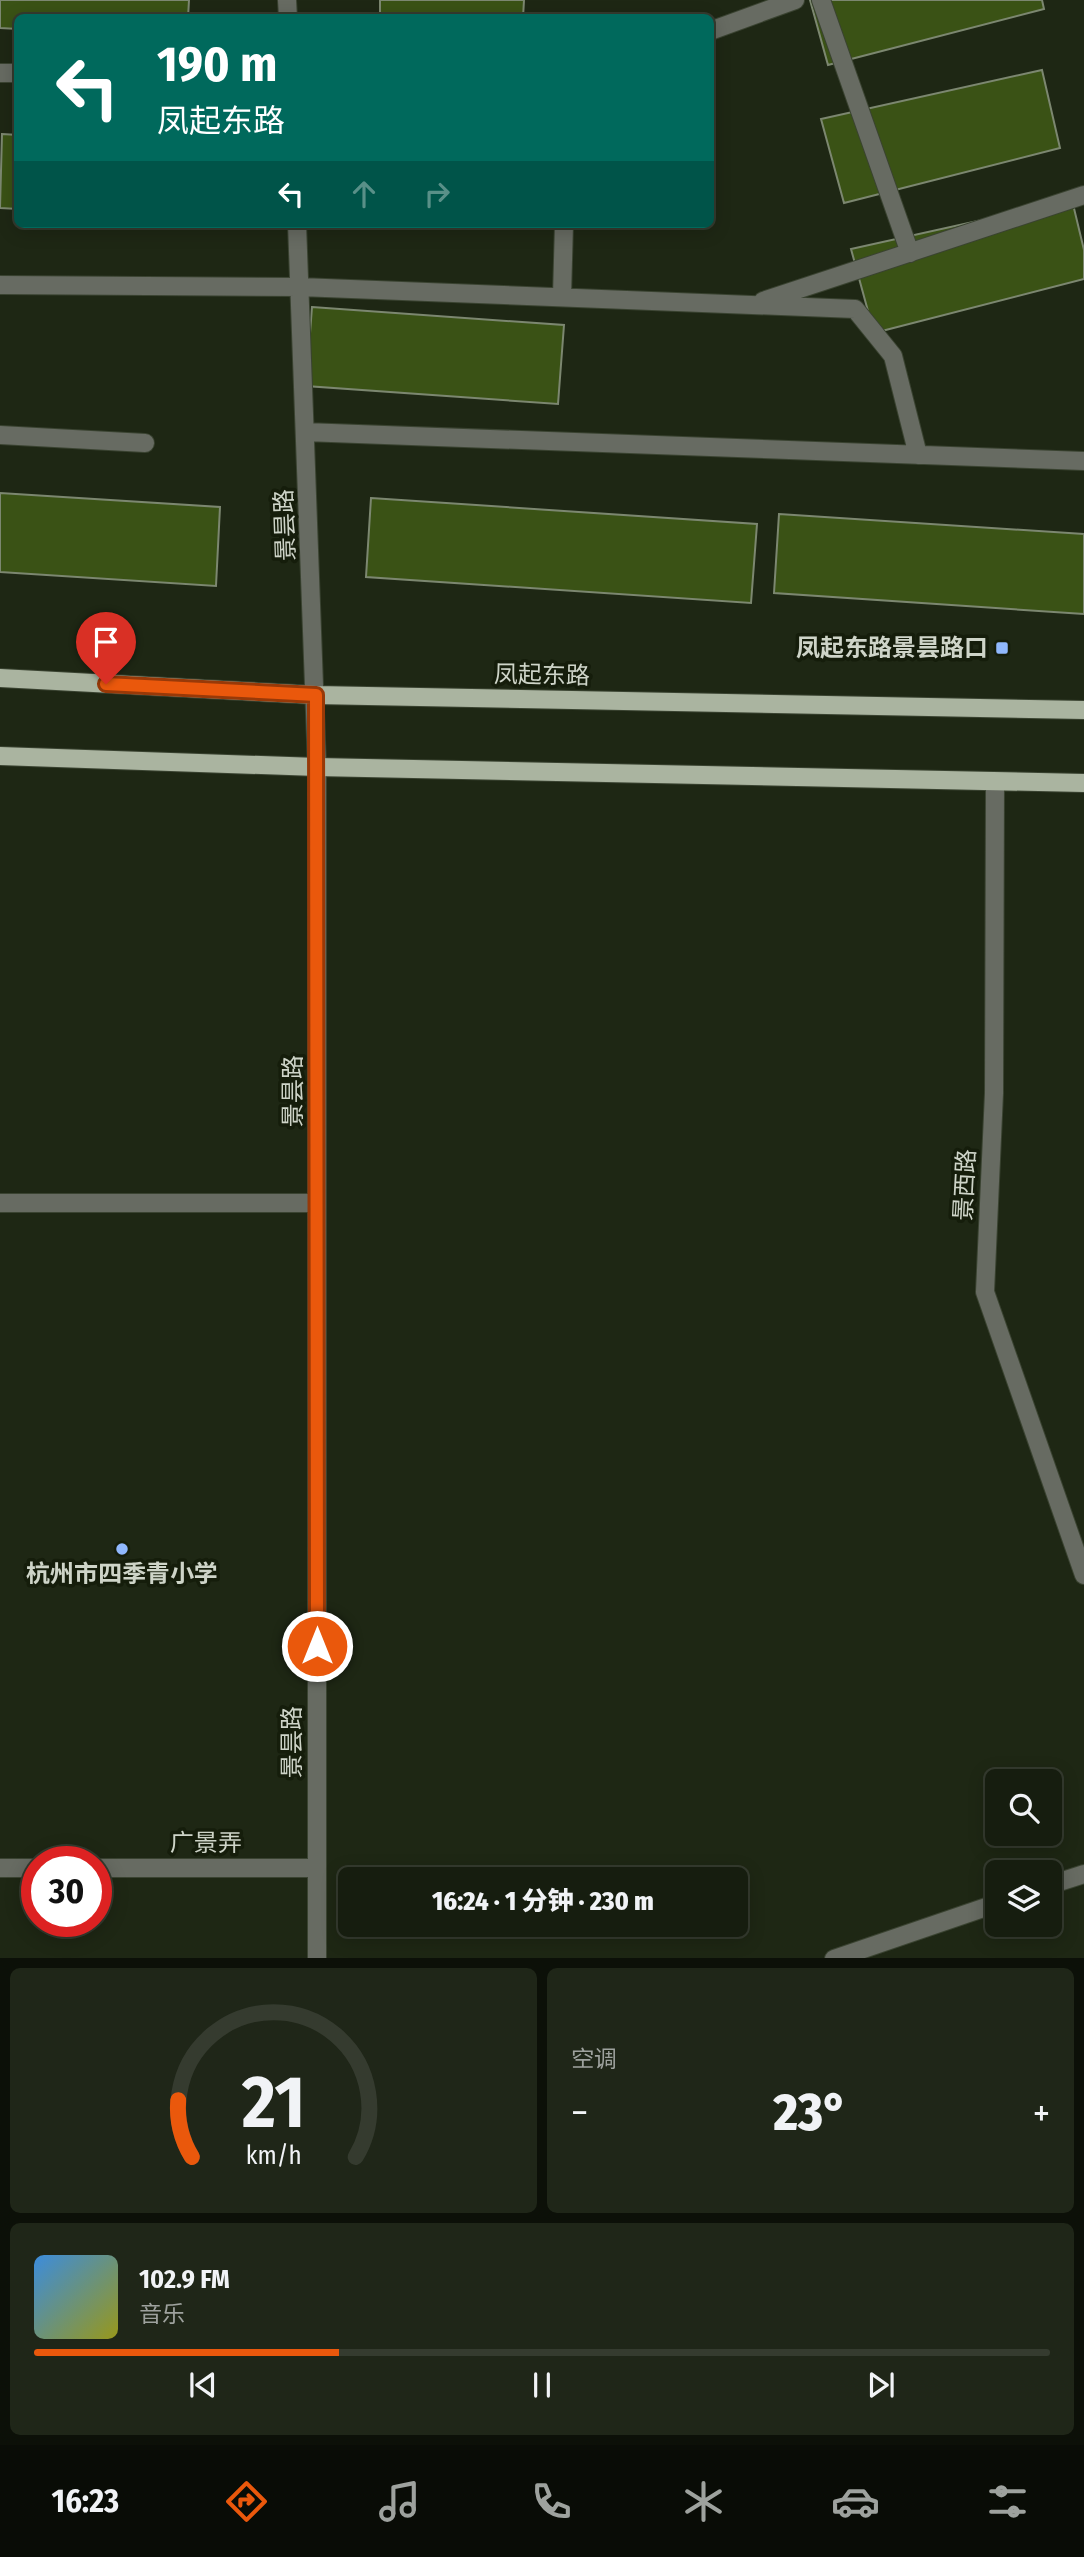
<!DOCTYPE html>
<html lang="zh">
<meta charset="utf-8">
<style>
:root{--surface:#161d0f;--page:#1f2618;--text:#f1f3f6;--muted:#9ea29e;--line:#353b2f;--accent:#ea580c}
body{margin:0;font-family:"Fira Sans Condensed","Noto Sans SC",sans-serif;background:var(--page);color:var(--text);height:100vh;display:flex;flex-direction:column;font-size:26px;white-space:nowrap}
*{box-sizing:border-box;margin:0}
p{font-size:23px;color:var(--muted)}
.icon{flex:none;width:38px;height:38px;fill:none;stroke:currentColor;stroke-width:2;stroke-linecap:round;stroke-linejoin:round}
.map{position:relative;height:1958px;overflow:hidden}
.panel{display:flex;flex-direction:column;gap:10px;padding:10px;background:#0c1008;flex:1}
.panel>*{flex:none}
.guide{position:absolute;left:14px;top:14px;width:700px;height:214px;border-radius:10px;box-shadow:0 4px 18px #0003,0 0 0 2px var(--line);background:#00695c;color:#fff;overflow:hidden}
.controls{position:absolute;left:985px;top:1769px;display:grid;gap:14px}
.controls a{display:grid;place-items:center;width:77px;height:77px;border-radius:10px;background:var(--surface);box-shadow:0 4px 18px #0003,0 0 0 2px var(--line);font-size:35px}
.speed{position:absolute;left:21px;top:1846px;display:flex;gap:14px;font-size:35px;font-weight:700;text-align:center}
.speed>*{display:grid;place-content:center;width:91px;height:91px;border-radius:50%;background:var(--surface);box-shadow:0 4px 18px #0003,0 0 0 2px var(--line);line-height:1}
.speed .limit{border:10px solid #d22;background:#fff;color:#111}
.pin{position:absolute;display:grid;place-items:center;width:60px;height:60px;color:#fff;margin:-72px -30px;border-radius:50% 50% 50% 0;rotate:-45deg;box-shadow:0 0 7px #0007}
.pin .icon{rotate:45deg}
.me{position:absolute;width:77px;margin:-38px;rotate:0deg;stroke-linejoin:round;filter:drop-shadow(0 0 5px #0008)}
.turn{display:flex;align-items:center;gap:24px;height:147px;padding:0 28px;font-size:32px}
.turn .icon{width:91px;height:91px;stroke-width:2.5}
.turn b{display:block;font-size:49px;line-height:60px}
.lanes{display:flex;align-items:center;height:66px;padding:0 28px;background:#0003;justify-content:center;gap:35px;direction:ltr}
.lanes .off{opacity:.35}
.big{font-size:52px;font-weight:800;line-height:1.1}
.panel .tile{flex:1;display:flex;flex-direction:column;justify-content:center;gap:10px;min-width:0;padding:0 24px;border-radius:10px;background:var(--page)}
.panel .dial{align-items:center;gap:0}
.dial svg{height:182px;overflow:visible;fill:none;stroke:var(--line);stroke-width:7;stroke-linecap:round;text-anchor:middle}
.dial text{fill:var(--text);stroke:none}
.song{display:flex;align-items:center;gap:21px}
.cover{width:84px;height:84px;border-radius:10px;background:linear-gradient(135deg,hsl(210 70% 55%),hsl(60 70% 35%))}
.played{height:7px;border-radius:4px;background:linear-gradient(90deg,var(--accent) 30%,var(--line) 30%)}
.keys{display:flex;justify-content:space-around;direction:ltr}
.heat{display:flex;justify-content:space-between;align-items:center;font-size:38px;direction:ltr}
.panel .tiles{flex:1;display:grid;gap:10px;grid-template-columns:1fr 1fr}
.tile:last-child{grid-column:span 2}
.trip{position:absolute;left:338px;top:1867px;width:410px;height:70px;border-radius:10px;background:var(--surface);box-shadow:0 4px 18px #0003,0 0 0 2px var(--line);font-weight:800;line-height:70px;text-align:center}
.tab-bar{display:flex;height:112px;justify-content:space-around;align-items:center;background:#090c06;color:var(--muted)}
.tab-bar .icon{width:49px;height:49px}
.tab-bar .active{color:var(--accent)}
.tab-bar b{font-size:32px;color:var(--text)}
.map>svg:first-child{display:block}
.building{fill:#3a5215;stroke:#7c8770;stroke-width:2}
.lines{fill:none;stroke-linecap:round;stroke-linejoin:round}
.minor-casing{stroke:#3a4331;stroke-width:20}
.major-casing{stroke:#3a4331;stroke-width:20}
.minor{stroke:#676b62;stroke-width:18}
.major{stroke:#aab4a0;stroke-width:18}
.route-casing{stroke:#983908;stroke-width:18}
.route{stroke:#ea580c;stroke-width:12}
.poi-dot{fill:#90b8fd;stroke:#151d0b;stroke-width:2.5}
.labels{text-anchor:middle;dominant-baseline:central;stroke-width:7;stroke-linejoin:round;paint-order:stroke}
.street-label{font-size:24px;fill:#ced4c8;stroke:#151d0b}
.poi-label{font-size:24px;font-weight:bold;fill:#ced4c8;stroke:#151d0b;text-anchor:end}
</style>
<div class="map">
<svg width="1084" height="1959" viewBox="0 0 1084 1959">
<rect width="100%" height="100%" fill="#1e2714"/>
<path class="building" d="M0,0H189L188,18H18V29L0,28Z
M380,0H524L523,18H380Z
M810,0H1042L1044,9L828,65Z
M1042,70L1060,148L844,203L821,119Z
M2,134L18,135V209L0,208Z
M1072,200L1084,250V279L874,333L851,249Z
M312,307L564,325L558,404L306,386Z
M0,493L220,507L216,586L0,572Z
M371,498L757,524L751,603L366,577Z
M779,514L1084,534V614L774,593Z"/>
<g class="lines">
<defs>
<path id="minor" d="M287,0L288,18
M821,0L910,253
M710,31L795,0
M0,73H18
M297,224L317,767V1959
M0,285L300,287L855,309L893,356L918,455
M562,296L564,224
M763,301L1084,195
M305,432L1084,461
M0,435L145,443
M995,782L994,1093L985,1292L1084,1575
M0,1203H317
M0,1868H37
M96,1868H316
M1050,1885L1084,1874
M834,1959L998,1903"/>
<path id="major" d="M0,678L316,695L1084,710
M0,756L317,767L1084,783"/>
</defs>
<use href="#minor" class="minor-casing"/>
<use href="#major" class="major-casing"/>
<use href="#minor" class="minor"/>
<use href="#major" class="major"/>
</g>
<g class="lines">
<defs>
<path id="route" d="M106,684L316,695L317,1646"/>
</defs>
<use href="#route" class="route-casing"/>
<use href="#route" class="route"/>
</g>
<g class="poi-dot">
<rect x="995" y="641" width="14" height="14" rx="3.5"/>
<circle cx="122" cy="1549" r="7"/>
</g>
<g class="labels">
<g class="street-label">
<text transform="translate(285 525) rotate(-92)">景昙路</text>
<text transform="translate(542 675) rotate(1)">凤起东路</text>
<text transform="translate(293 1091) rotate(-90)">景昙路</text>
<text transform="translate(965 1185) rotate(-87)">景西路</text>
<text transform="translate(292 1742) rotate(-90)">景昙路</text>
<text x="206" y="1843">广景弄</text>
</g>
<g class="poi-label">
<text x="988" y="648">凤起东路景昙路口</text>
<text x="122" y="1574" text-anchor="middle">杭州市四季青小学</text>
</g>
</g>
</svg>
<div class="controls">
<a><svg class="icon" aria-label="search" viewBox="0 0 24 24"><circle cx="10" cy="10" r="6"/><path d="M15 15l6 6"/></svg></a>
<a><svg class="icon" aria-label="layers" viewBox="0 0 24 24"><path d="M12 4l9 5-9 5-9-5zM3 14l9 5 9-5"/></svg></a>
</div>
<div class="speed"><div class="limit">30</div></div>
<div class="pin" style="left:106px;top:684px;background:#d93025"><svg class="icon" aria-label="arrive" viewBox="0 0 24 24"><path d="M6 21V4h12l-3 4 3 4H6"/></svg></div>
<svg class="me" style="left:317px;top:1646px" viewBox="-20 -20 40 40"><circle r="17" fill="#ea580c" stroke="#fff" stroke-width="3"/><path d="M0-11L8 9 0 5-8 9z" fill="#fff"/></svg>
<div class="trip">16:24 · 1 分钟 · 230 m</div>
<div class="guide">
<div class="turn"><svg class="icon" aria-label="left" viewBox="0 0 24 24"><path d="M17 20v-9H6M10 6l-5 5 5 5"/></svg><div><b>190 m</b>凤起东路</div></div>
<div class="lanes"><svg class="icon" aria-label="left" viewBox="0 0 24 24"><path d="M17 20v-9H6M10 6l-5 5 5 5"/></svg><svg class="icon off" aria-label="ahead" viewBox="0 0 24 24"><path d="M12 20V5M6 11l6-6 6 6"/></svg><svg class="icon off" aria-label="right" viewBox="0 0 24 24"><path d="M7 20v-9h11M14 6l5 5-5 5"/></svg></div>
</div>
</div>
<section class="panel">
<div class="tiles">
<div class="tile dial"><svg viewBox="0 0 100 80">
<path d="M14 69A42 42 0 1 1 86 69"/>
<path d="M14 69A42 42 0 0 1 8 44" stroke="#ea580c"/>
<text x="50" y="56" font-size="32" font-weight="700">21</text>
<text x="50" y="72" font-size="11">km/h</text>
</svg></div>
<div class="tile"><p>空调</p>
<div class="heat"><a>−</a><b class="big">23°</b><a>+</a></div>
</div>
<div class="tile">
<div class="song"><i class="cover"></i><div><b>102.9 FM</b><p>音乐</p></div></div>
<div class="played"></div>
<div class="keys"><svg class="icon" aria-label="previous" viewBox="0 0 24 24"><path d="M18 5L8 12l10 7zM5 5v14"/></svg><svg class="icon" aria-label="pause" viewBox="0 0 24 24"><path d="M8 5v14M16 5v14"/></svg><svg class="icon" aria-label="next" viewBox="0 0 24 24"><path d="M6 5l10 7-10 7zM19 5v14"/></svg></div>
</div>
</div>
</section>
<nav class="tab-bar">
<b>16:23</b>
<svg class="icon active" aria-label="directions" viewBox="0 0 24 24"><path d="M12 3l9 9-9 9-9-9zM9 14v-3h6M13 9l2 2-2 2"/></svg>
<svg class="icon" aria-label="music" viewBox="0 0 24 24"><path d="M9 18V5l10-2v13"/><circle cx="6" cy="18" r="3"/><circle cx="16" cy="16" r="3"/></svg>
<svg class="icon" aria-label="phone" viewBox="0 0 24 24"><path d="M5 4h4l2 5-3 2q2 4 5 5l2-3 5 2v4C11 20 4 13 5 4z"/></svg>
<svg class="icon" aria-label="climate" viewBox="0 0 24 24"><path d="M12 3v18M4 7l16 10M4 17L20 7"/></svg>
<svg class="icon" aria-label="car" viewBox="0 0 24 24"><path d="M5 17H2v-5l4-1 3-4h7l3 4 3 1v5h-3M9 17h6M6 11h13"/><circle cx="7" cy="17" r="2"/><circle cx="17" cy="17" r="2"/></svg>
<svg class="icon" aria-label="filters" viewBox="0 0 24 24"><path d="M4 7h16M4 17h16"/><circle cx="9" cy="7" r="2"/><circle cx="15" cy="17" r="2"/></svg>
</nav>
